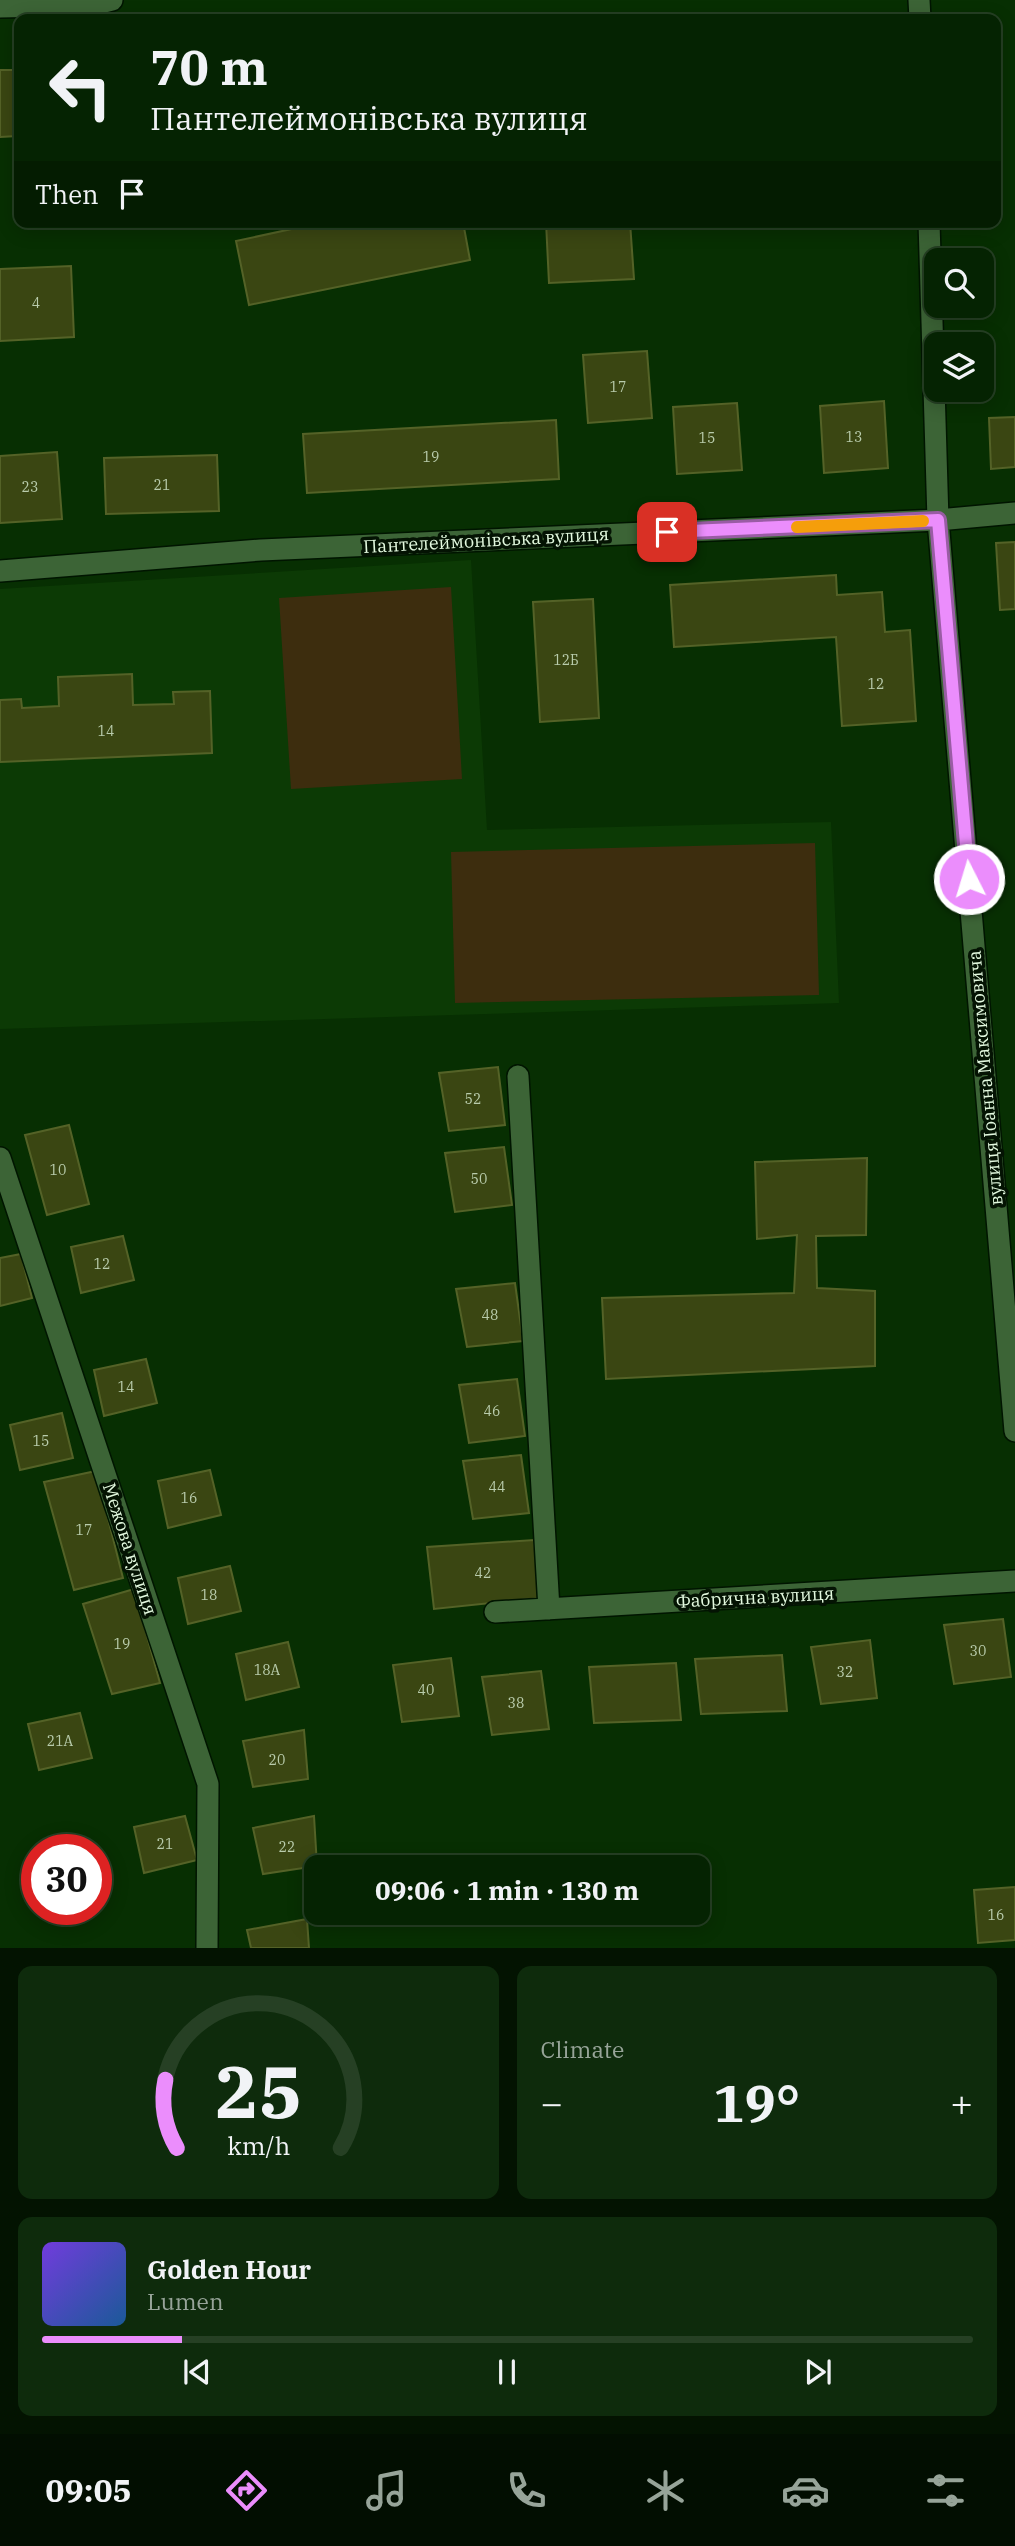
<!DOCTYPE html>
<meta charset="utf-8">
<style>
:root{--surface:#052302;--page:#0e2b0c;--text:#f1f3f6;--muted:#97a499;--line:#264024;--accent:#eb8dfc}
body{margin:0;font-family:"IBM Plex Serif",serif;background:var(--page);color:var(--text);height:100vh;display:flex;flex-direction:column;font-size:26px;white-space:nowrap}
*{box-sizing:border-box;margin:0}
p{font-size:23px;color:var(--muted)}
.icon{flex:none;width:38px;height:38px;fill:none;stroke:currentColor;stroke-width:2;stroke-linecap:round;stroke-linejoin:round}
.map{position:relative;height:1948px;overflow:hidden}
.drawer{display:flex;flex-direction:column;gap:18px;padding:18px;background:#031301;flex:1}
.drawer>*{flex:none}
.banner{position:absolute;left:14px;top:14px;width:987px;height:214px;border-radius:14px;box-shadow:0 4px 18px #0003,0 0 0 2px var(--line);background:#052302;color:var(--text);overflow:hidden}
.controls{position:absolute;left:924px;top:248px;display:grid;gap:14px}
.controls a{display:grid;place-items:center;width:70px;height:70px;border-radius:14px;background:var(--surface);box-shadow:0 4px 18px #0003,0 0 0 2px var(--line);font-size:35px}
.speed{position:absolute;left:21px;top:1834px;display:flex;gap:14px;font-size:35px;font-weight:700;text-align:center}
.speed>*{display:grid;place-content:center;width:91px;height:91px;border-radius:50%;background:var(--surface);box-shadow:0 4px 18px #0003,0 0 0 2px var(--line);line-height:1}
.speed .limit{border:10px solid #d22;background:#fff;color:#111}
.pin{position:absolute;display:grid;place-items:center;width:60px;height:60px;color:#fff;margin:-30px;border-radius:14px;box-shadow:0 4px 10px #0006}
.me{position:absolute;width:77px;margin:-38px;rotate:355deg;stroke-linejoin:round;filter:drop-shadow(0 0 5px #0008)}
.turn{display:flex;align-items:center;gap:24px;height:147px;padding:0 21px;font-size:32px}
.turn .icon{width:91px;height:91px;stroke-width:2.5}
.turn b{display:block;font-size:49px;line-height:60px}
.then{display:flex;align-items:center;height:66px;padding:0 21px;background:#0003;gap:14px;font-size:26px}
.big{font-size:52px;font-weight:800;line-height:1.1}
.drawer .tile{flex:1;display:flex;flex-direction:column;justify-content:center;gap:10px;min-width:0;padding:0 24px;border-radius:14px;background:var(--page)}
.drawer .dial{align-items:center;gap:0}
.dial svg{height:182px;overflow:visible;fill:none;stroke:var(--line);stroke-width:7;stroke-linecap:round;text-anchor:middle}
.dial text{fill:var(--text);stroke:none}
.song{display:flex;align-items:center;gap:21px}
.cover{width:84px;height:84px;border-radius:10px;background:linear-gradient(135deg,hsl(260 70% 55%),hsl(210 70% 35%))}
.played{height:7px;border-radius:4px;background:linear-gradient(90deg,var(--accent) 15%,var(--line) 15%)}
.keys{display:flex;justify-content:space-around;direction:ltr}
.heat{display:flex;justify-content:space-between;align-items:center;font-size:38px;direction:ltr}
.drawer .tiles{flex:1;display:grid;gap:18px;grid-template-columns:1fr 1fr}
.tile:last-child{grid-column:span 2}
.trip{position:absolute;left:304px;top:1855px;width:406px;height:70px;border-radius:14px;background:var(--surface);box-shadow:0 4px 18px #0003,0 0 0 2px var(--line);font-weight:800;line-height:70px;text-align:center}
.tabs{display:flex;height:112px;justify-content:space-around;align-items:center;background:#020e01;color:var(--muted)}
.tabs .icon{width:49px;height:49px}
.tabs .on{color:var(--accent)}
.tabs b{font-size:32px;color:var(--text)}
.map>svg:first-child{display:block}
.built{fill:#0c3a05}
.green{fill:#3d2d0e}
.building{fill:#3a4612;stroke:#546227;stroke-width:2}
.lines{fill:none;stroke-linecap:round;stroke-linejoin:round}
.minor-casing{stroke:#001500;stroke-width:24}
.minor{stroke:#3c6436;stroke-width:21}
.route-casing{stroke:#995ca4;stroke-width:18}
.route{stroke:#eb8dfc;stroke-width:12}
.slow{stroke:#f59e0b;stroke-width:12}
.labels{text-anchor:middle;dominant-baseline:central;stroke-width:7;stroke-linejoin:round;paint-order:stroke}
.number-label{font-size:14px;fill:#b9ccac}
.street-label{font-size:18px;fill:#e3f9df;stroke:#041303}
</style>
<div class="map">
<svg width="1015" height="1948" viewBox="0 0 1015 1948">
<rect width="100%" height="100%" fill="#072f02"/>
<path class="built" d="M471,560L487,830L831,822L839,1003L0,1029V589Z"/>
<path class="green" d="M451,587L462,779L291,789L279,598Z
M815,843L819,995L455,1003L451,852Z"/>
<path class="building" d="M0,70H16L17,136L0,137Z
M324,222H463L470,260L249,305L236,241Z
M546,222H630L634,279L549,283Z
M71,266L74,337L0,341V269Z
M647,351L652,418L588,423L583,355Z
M884,401L888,468L824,473L820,406Z
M737,403L742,470L677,474L673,407Z
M1015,417V467L991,469L989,418Z
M556,420L559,479L307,493L303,434Z
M57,452L62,519L0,523V456Z
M217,455L219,511L106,514L104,458Z
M1015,542V609L1000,610L996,543Z
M836,575L837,595L882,592L885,632L910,630L916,721L842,726L836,637L674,647L670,585Z
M593,599L599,718L540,722L533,602Z
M132,674L133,705L174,704L173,692L210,691L212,753L0,762V700L21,699L22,708L59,706L58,677Z
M498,1067L505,1125L449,1131L439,1073Z
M69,1125L89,1204L47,1215L25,1135Z
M504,1147L512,1205L455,1212L445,1153Z
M867,1158L866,1235L816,1236L817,1288L875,1291V1366L606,1379L602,1298L794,1293L797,1235L757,1239L755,1162Z
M123,1236L134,1280L81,1293L71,1247Z
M21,1254L32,1298L0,1306V1258Z
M515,1283L523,1341L467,1347L456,1289Z
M146,1359L157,1403L104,1416L94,1370Z
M517,1379L525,1436L469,1443L459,1385Z
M62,1413L73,1458L20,1470L10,1425Z
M521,1455L529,1513L473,1519L463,1461Z
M210,1470L221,1515L168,1528L158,1481Z
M96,1471L123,1578L74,1590L44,1482Z
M534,1540L540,1598L434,1609L427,1547Z
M230,1566L241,1611L188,1624L178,1578Z
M134,1589L160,1683L112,1694L83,1604Z
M1003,1619L1011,1677L954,1684L944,1625Z
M870,1640L877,1698L821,1704L811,1647Z
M288,1642L299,1687L246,1700L236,1654Z
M782,1655L787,1711L701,1714L695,1659Z
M451,1658L459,1716L402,1722L393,1665Z
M676,1663L681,1720L594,1723L589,1667Z
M541,1671L549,1729L492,1735L482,1677Z
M80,1713L92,1758L39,1770L28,1724Z
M304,1730L308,1779L253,1787L243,1741Z
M185,1816L197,1860L144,1873L134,1827Z
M314,1816L317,1866L263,1874L253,1828Z
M1015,1887V1940L978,1943L974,1890Z
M307,1919L309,1948H251L247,1930Z"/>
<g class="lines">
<defs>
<path id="minor" d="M919,0L920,19
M0,7L92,5L112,0
M929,222L938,520L1015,1431
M0,571L261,550L938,520L1015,513
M518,1076L549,1609
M0,1158L208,1784L207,1948
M495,1612L1015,1581"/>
</defs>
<use href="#minor" class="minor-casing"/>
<use href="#minor" class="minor"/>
</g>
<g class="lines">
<defs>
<path id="route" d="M667,532L938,520L969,879"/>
</defs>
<use href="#route" class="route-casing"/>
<use href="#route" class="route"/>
<path class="slow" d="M797,527L923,521"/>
</g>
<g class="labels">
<g class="number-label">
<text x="36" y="303">4</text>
<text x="618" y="387">17</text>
<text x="854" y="437">13</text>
<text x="707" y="438">15</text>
<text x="431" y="457">19</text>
<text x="162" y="485">21</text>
<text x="30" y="487">23</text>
<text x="566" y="660">12Б</text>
<text x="876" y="684">12</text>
<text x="106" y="731">14</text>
<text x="473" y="1099">52</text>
<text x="58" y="1170">10</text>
<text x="479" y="1179">50</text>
<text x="102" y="1264">12</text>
<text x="490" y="1315">48</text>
<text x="126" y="1387">14</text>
<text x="492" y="1411">46</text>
<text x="41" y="1441">15</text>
<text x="497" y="1487">44</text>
<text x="189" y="1498">16</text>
<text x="84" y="1530">17</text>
<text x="483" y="1573">42</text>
<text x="209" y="1595">18</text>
<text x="122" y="1644">19</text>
<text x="978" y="1651">30</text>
<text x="267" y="1670">18А</text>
<text x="845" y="1672">32</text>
<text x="426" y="1690">40</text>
<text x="516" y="1703">38</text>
<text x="60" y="1741">21А</text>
<text x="277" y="1760">20</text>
<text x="165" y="1844">21</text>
<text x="287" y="1847">22</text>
<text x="996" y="1915">16</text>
</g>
<g class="street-label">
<text transform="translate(486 540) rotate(-3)">Пантелеймонівська вулиця</text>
<text transform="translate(985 1078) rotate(-95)">вулиця Іоанна Максимовича</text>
<text transform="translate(130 1549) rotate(72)">Межова вулиця</text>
<text transform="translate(755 1597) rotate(-3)">Фабрична вулиця</text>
</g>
</g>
</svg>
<div class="controls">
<a><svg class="icon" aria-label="search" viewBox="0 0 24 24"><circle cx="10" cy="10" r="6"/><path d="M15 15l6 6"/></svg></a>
<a><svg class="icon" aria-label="layers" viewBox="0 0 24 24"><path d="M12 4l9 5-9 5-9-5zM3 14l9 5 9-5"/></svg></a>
</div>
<div class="speed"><div class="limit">30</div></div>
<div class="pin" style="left:667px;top:532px;background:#d93025"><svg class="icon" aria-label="arrive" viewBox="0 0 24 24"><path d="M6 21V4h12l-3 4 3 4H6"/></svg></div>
<svg class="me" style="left:969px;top:879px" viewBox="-20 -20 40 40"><circle r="17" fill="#eb8dfc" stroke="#fff" stroke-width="3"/><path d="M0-11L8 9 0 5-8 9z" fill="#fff"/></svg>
<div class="trip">09:06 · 1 min · 130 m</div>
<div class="banner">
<div class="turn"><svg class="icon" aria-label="left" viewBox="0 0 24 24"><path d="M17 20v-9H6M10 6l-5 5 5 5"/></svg><div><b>70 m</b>Пантелеймонівська вулиця</div></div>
<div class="then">Then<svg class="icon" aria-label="arrive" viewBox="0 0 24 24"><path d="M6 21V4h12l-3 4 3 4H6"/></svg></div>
</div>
</div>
<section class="drawer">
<div class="tiles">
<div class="tile dial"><svg viewBox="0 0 100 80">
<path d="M14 69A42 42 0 1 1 86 69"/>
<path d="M14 69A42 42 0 0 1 9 39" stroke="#eb8dfc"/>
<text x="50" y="56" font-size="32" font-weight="700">25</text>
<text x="50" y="72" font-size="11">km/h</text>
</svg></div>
<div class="tile"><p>Climate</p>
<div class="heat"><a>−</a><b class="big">19°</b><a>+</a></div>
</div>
<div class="tile">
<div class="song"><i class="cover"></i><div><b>Golden Hour</b><p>Lumen</p></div></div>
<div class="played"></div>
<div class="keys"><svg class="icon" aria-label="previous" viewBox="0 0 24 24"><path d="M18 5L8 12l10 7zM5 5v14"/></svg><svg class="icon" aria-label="pause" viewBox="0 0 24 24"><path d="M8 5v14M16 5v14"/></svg><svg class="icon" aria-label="next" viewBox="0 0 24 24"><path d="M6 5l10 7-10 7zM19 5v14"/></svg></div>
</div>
</div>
</section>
<nav class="tabs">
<b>09:05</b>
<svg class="icon on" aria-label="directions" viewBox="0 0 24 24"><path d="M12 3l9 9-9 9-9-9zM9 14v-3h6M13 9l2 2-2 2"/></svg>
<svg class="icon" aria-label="music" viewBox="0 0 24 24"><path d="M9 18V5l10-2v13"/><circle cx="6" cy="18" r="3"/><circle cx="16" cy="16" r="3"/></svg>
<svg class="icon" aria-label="phone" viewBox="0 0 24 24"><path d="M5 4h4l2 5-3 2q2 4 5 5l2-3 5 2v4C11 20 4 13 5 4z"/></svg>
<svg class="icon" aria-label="climate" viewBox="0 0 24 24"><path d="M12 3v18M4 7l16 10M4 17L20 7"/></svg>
<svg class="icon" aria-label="car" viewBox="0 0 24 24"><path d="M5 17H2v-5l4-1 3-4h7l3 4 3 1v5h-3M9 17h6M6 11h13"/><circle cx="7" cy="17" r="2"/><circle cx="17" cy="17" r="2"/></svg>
<svg class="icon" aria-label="filters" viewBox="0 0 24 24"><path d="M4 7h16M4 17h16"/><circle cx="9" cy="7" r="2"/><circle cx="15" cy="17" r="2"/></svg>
</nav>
